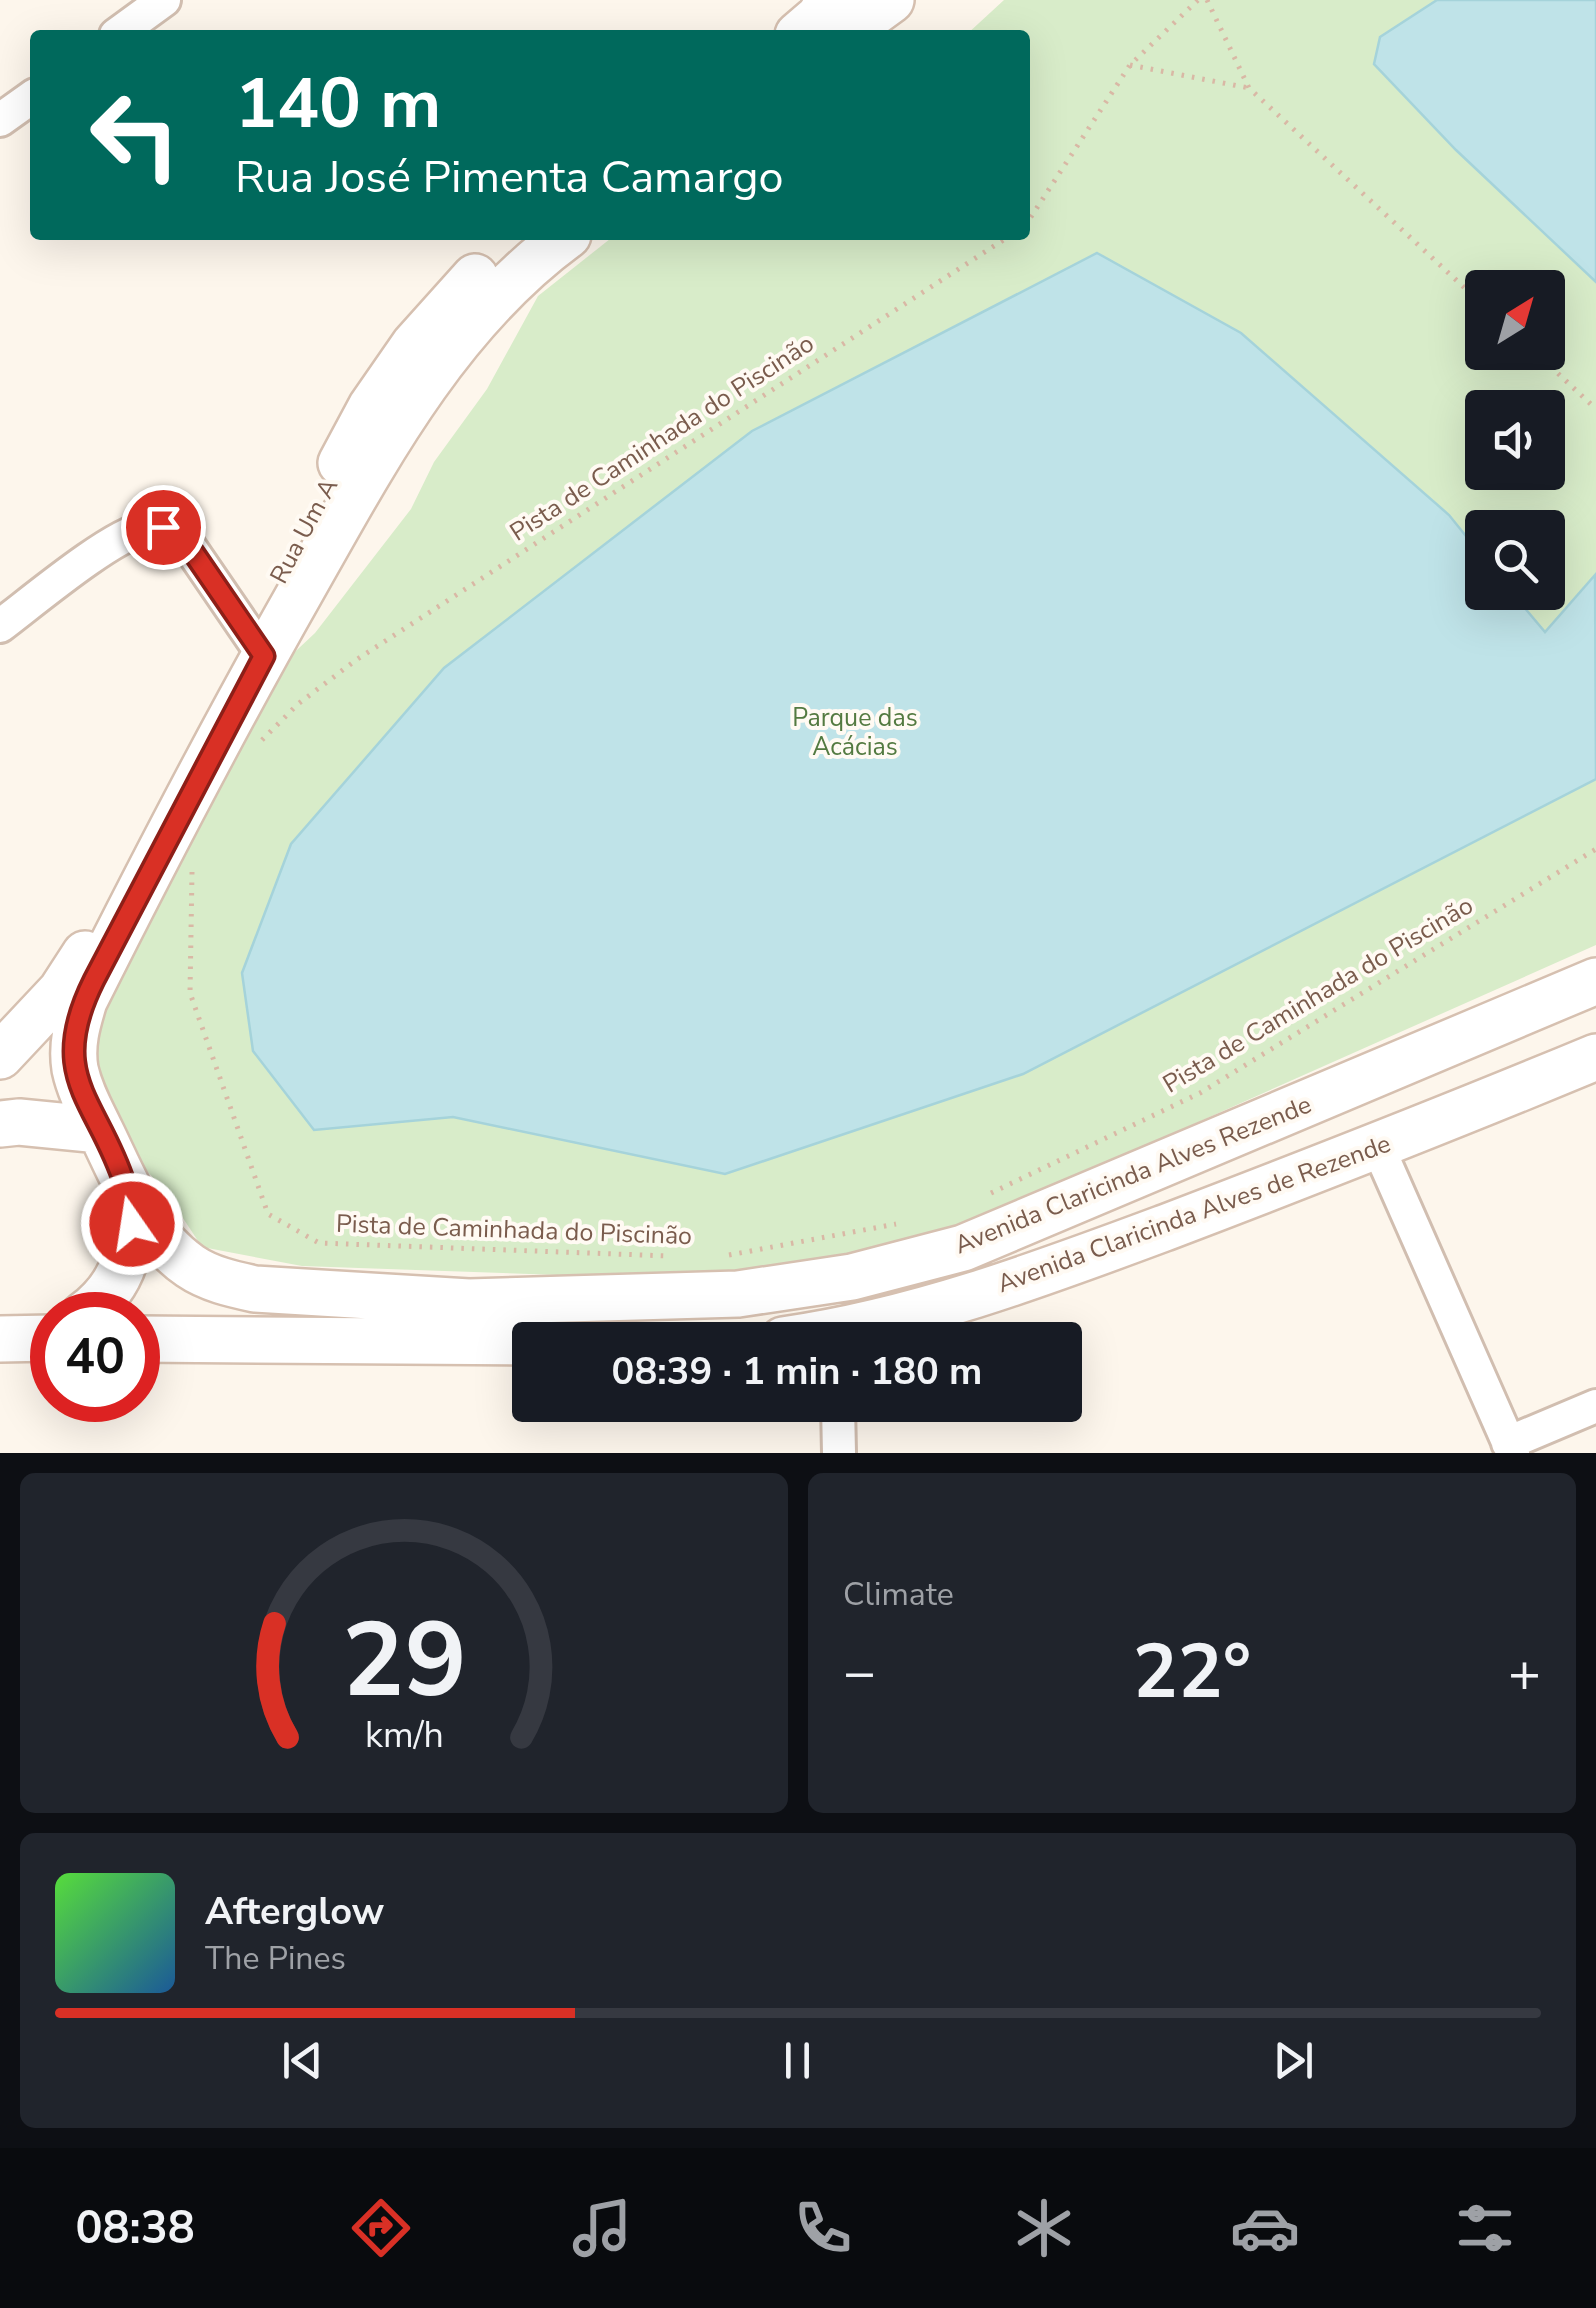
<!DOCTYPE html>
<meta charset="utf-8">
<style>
:root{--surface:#171b24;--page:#20242c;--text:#f1f3f6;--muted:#9ea1a6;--line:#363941;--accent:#d93025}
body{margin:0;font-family:"Nunito Sans",sans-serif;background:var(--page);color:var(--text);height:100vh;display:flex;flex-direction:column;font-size:38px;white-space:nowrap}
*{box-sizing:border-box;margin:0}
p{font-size:32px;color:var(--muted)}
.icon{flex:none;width:55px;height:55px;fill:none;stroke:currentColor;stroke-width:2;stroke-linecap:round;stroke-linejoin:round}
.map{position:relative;height:1453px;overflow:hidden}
.panel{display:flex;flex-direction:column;gap:20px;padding:20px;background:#0d0f14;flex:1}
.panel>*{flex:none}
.banner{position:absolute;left:30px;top:30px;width:1000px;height:210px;border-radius:10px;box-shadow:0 10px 40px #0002;background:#00695c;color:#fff;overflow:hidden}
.needle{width:65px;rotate:37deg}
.buttons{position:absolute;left:1465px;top:270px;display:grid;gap:20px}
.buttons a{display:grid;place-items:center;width:100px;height:100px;border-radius:10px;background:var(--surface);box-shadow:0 10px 40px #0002;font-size:50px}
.speed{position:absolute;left:30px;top:1292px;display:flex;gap:20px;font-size:50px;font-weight:700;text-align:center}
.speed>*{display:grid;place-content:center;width:130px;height:130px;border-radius:50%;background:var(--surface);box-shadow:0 10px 40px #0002;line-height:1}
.speed .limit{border:15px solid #d22;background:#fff;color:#111}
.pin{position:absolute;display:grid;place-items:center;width:85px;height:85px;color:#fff;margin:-42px;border:5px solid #fff;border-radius:50%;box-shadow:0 2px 10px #0007}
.me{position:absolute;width:110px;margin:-55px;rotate:347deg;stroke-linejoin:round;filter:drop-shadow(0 0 8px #0008)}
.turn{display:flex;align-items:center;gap:35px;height:210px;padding:0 40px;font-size:45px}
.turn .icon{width:130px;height:130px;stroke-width:2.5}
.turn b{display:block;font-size:70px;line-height:85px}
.big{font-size:75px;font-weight:700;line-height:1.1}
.panel .tile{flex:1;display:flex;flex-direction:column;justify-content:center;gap:15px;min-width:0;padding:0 35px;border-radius:15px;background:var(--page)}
.panel .dial{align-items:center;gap:0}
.dial svg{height:260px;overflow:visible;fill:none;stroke:var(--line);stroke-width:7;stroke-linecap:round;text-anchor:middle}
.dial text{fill:var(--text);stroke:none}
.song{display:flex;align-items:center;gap:30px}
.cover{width:120px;height:120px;border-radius:15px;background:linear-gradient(135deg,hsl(110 70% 55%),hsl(210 70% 35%))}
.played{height:10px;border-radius:5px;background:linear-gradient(90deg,var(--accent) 35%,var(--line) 35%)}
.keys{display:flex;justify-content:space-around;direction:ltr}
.heat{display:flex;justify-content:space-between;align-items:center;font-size:55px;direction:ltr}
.panel .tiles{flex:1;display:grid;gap:20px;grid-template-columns:1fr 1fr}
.tile:last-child{grid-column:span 2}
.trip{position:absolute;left:512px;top:1322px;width:570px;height:100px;border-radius:10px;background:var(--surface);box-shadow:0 10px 40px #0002;font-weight:700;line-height:100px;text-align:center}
.dock{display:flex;height:160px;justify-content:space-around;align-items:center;background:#090b0e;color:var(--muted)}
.dock .icon{width:70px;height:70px}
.dock .selected{color:var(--accent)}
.dock b{font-size:45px;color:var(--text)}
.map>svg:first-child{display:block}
.green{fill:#d8ecc9;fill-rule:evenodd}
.water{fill:#bfe3e8;stroke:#a5d3da;stroke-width:2.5}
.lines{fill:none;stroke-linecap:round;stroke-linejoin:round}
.street-casing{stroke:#d1beb0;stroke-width:38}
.secondary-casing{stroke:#d6c0b0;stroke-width:50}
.path{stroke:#d9b8a5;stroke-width:5;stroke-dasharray:2.5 8;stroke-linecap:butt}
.street{stroke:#fff;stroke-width:32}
.secondary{stroke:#fff;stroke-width:45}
.route-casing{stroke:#8d1f18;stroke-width:25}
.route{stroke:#d93025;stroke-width:18}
.labels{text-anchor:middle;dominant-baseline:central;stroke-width:8;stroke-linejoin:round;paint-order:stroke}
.street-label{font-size:25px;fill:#7a5c4d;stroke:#fffaf3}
.park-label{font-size:25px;fill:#537a41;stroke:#fffaf3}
</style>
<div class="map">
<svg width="1596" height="1453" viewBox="0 0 1596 1453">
<rect width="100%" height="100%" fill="#fdf6ec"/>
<path class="green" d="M1004,0H1596V945L960,1228L729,1281L302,1266L202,1247L165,1191L128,1150L91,1082L85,1020L266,679L315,633L411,509L434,462L487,389L538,296L615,235H1025V35H966ZM1482,288H1548V352H1482ZM1482,408H1548V472H1482ZM1482,528H1548V592H1482Z"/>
<path class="water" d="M1437,0H1596V282L1456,150L1374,64L1380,37Z
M1097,253L1241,333L1449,515L1482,556V592L1512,593L1545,632L1595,575L1596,779L1023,1074L725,1174L453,1117L314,1130L253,1051L242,973L291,844L444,668L752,431Z"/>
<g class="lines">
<defs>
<path id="street" d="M116,35L164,0
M0,120L35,95
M0,626C32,602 110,536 144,529C159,526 168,530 182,536L264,656
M1378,1147L1513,1453
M838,1405L839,1453
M1508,1443L1596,1406"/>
<path id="secondary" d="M798,35L819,17L830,0
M843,35L891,0
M568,235C446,324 374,462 301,591C225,725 153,863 84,1001C77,1024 71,1045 75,1069C80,1092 91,1111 101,1132C124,1179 145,1235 190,1266C209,1279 232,1284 255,1289L469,1302L738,1294L852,1277L963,1248L1596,981
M341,463L371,407L414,345L475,277
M0,1056L61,991L85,954
M0,1124L19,1122L100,1130
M84,1315C129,1282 135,1239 126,1188
M0,1339L52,1338
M138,1339L530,1342
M783,1340C916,1321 1041,1274 1167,1227C1311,1172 1454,1116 1596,1057"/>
</defs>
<use href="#street" class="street-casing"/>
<use href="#secondary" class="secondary-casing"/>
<path class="path" d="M1207,0L1249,88L1482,304
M1130,65L1249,88
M1025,226L1130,65L1198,0
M1535,352L1596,409
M262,740L298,704L356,660L1011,235
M192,872L190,993L268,1214L319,1243L669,1256
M991,1193L1200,1093L1596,849
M729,1255L896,1224"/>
<use href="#street" class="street"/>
<use href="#secondary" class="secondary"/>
</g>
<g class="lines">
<defs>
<path id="route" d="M132,1224C130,1211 129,1197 125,1185C98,1100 45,1078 94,980L264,656L182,536L163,527"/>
</defs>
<use href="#route" class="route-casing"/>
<use href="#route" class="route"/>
</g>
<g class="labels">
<g class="street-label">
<text transform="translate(662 438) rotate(-33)">Pista de Caminhada do Piscinão</text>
<text transform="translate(304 531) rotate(-62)">Rua Um A</text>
<text transform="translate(1318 995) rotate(-31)">Pista de Caminhada do Piscinão</text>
<text transform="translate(1133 1175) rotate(-22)">Avenida Claricinda Alves Rezende</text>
<text transform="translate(1194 1214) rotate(-20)">Avenida Claricinda Alves de Rezende</text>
<text transform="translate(514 1230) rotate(2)">Pista de Caminhada do Piscinão</text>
</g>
<g class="park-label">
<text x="855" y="718">Parque das<tspan x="855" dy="29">Acácias</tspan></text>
</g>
</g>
</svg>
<div class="buttons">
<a><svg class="needle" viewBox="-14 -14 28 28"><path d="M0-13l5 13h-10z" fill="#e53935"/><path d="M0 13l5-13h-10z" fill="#9ea1a6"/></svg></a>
<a><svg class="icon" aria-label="sound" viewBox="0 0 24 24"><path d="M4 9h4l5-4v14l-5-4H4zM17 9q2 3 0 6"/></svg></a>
<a><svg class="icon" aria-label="search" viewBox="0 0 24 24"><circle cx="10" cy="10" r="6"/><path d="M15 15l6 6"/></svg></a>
</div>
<div class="speed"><div class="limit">40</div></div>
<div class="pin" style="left:163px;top:527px;background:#d93025"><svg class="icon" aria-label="arrive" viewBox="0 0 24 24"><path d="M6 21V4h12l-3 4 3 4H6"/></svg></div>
<svg class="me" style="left:132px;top:1224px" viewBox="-20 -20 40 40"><circle r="17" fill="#d93025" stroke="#fff" stroke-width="3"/><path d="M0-11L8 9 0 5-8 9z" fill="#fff"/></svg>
<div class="trip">08:39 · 1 min · 180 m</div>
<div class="banner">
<div class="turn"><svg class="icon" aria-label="left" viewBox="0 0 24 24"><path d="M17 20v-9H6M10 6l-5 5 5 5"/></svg><div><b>140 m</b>Rua José Pimenta Camargo</div></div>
</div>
</div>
<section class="panel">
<div class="tiles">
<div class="tile dial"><svg viewBox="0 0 100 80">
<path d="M14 69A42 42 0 1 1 86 69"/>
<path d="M14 69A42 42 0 0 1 10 34" stroke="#d93025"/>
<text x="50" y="56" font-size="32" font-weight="700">29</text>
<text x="50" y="72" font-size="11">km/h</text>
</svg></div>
<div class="tile"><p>Climate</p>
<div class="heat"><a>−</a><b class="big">22°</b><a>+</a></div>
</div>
<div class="tile">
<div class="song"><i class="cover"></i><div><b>Afterglow</b><p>The Pines</p></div></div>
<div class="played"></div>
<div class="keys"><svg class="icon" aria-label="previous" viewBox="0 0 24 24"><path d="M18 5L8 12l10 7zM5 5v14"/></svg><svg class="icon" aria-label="pause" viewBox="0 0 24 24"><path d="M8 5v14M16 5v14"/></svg><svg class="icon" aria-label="next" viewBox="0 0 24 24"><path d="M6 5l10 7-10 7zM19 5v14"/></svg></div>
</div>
</div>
</section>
<nav class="dock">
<b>08:38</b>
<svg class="icon selected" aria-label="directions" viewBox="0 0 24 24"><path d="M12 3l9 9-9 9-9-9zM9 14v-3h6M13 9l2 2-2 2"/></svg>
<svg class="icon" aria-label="music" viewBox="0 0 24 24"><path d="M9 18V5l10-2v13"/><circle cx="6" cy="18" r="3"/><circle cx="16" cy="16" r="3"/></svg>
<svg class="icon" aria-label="phone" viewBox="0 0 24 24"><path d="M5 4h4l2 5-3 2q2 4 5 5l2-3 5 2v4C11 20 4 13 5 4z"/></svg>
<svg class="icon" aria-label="climate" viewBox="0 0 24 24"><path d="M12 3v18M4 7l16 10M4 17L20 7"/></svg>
<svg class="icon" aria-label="car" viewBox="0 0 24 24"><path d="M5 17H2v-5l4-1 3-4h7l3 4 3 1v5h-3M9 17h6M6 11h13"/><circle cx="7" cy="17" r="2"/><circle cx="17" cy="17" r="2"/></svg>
<svg class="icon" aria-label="filters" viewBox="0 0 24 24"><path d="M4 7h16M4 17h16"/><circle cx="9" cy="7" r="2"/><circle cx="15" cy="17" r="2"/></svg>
</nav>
